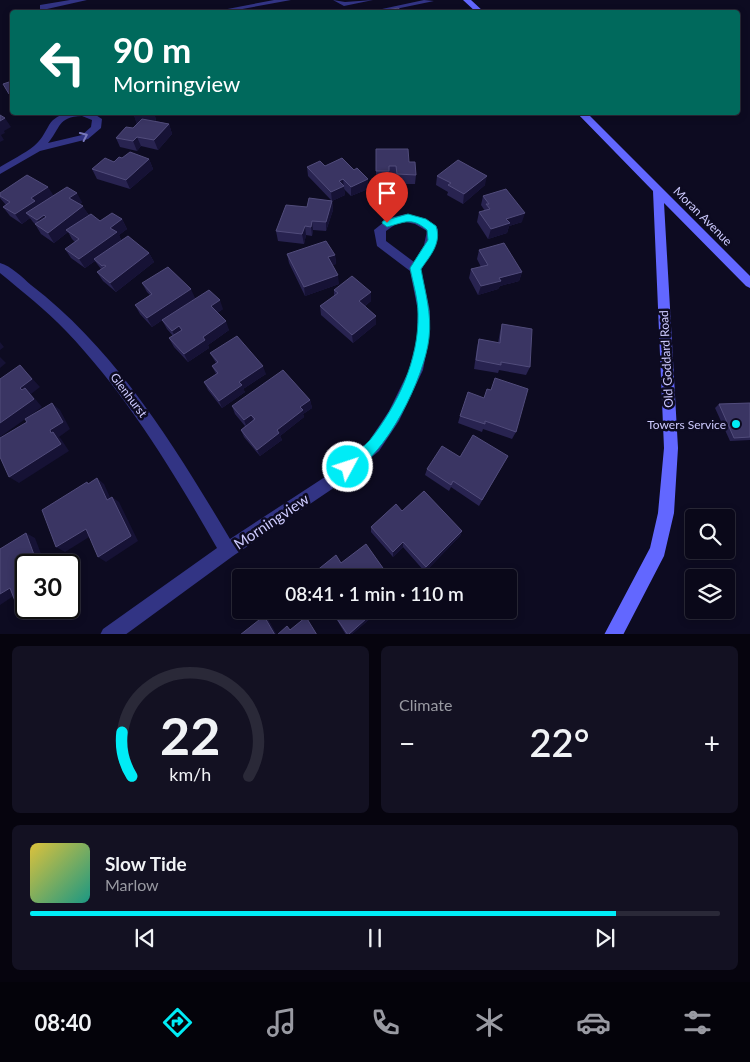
<!DOCTYPE html>
<meta charset="utf-8">
<style>
:root{--surface:#0a0819;--page:#131122;--text:#f1f3f6;--muted:#999aa2;--line:#2a2938;--accent:#00ecf6}
body{margin:0;font-family:Lato,sans-serif;background:var(--page);color:var(--text);height:100vh;display:flex;flex-direction:column;font-size:19px;white-space:nowrap}
*{box-sizing:border-box;margin:0}
p{font-size:16px;color:var(--muted)}
.icon{flex:none;width:28px;height:28px;fill:none;stroke:currentColor;stroke-width:2;stroke-linecap:round;stroke-linejoin:round}
.map{position:relative;height:634px;overflow:hidden}
.side{display:flex;flex-direction:column;gap:12px;padding:12px;background:#06040e;flex:1}
.side>*{flex:none}
.guide{position:absolute;left:10px;top:10px;width:730px;height:105px;border-radius:5px;box-shadow:0 2px 8px #0003,0 0 0 1px var(--line);background:#00695c;color:#fff;overflow:hidden}
.fabs{position:absolute;left:685px;top:509px;display:grid;gap:10px}
.fabs a{display:grid;place-items:center;width:50px;height:50px;border-radius:5px;background:var(--surface);box-shadow:0 2px 8px #0003,0 0 0 1px var(--line);font-size:25px}
.speed{position:absolute;left:15px;top:554px;display:flex;gap:10px;font-size:25px;font-weight:700;text-align:center}
.speed>*{display:grid;place-content:center;width:65px;height:65px;border-radius:50%;background:var(--surface);box-shadow:0 2px 8px #0003,0 0 0 1px var(--line);line-height:1}
.speed .limit{border:2px solid #111;border-radius:8px;background:#fff;color:#111}
.pin{position:absolute;display:grid;place-items:center;width:42px;height:42px;color:#fff;margin:-51px -21px;border-radius:50% 50% 50% 0;rotate:-45deg;box-shadow:0 0 5px #0007}
.pin .icon{rotate:45deg}
.me{position:absolute;width:55px;margin:-28px;rotate:50deg;stroke-linejoin:round;filter:drop-shadow(0 0 4px #0008)}
.turn{display:flex;align-items:center;gap:18px;height:105px;padding:0 20px;font-size:22px}
.turn .icon{width:65px;height:65px;stroke-width:2.5}
.turn b{display:block;font-size:35px;line-height:42px}
.big{font-size:38px;font-weight:600;line-height:1.1}
.side .tile{flex:1;display:flex;flex-direction:column;justify-content:center;gap:8px;min-width:0;padding:0 18px;border-radius:8px;background:var(--page)}
.side .dial{align-items:center;gap:0}
.dial svg{height:130px;overflow:visible;fill:none;stroke:var(--line);stroke-width:7;stroke-linecap:round;text-anchor:middle}
.dial text{fill:var(--text);stroke:none}
.song{display:flex;align-items:center;gap:15px}
.cover{width:60px;height:60px;border-radius:8px;background:linear-gradient(135deg,hsl(50 70% 55%),hsl(170 70% 35%))}
.played{height:5px;border-radius:2px;background:linear-gradient(90deg,var(--accent) 85%,var(--line) 85%)}
.keys{display:flex;justify-content:space-around;direction:ltr}
.heat{display:flex;justify-content:space-between;align-items:center;font-size:28px;direction:ltr}
.side .tiles{flex:1;display:grid;gap:12px;grid-template-columns:1fr 1fr}
.tile:last-child{grid-column:span 2}
.trip{position:absolute;left:232px;top:569px;width:285px;height:50px;border-radius:5px;background:var(--surface);box-shadow:0 2px 8px #0003,0 0 0 1px var(--line);font-weight:600;line-height:50px;text-align:center}
.tab-bar{display:flex;height:80px;justify-content:space-around;align-items:center;background:#04030a;color:var(--muted)}
.tab-bar .icon{width:35px;height:35px}
.tab-bar .current{color:var(--accent)}
.tab-bar b{font-size:22px;color:var(--text)}
.map>svg:first-child{display:block}
.lines{fill:none;stroke-linecap:round;stroke-linejoin:round}
.lane{fill:#323484;fill-rule:evenodd}
.street{fill:#323484;fill-rule:evenodd}
.secondary{fill:#6267ff;fill-rule:evenodd}
.wall{fill:#282350}
.shaded-wall{fill:#161235}
.building{fill:#3a3563;stroke:#514c7b}
.oneway{stroke:#7878bb}
.route{fill:#00ecf6;stroke:#0099a0}
.poi-dot{fill:#00ecf6;stroke:#0d0b21;stroke-width:2}
.labels{text-anchor:middle;dominant-baseline:central;stroke-width:5;stroke-linejoin:round;paint-order:stroke}
.street-label{font-size:12px;fill:#cecbff;stroke:#0d0b21}
.poi-label{font-size:12px;fill:#cecbff;stroke:#0d0b21;text-anchor:end}
.near-street-label{font-size:15px;fill:#cecbff;stroke:#0d0b21}
</style>
<div class="map">
<svg width="750" height="635" viewBox="0 0 750 635">
<rect width="100%" height="100%" fill="#0d0b21"/>
<g class="lines">
<path class="lane" d="M70,0H87L47,9V12H40V5Z
M274,0H291L226,12H212Z
M333,0L345,2L373,0L344,6Z
M424,0L434,1L381,12H368Z"/>
<path class="street" d="M91,112L102,119L101,128L88,139L40,151L0,174V167C11,160 24,154 34,146C41,140 44,134 48,127C56,111 75,112 91,112ZM82,116L92,120L91,127L82,135L48,143C61,128 57,117 82,116Z
M406,214L423,218L438,229L436,245L421,270L430,311L429,338L423,370L399,421L379,451L341,483L233,556L125,635H100L103,629L217,548C173,471 127,395 66,331C46,310 23,292 0,273V263C11,266 22,277 31,285C117,351 175,447 230,539L331,473L369,441L389,411L409,370L417,338L418,311L410,271L377,246L374,230L389,218ZM406,222L415,224L427,231L424,245L414,262L386,241V231L396,224Z"/>
<path class="secondary" d="M463,0H471L484,12H476Z
M576,112H586L750,276V288L746,286L664,203L678,448L674,513L664,556L623,635H604L650,548L658,513L664,448L653,191Z"/>
</g>
<path class="wall" d="M172,113L155,116L156,121L169,124L172,134L158,150L141,146L137,151L120,147L116,138L133,128L137,124L134,115Z
M376,149L416,175L415,184H396V176H389V180H376Z
M122,158L149,159L153,169L130,189L97,179L92,169Z
M325,166L368,189L351,196L344,189L345,195L332,201L333,210L326,231L313,230L312,236L306,235L304,244L278,241L276,231L307,207L331,200L308,176L307,167Z
M437,176L485,185L463,204L447,195L448,192L436,185Z
M0,193L53,195L82,202L80,204L89,215L100,221L122,219L127,229L119,235L121,240L149,253L154,262L116,292L103,281L97,272L101,269L95,261L85,268L71,258L65,249L75,242L72,239L68,232L54,243L41,234L35,224L33,222L30,218L22,224L10,216L3,207L6,205L0,198Z
M483,196L522,222L509,226L507,233L488,239L477,222L479,212L485,211L481,205Z
M479,250L522,272L519,281L500,286L498,289L478,295L469,278L471,269L481,267L477,259Z
M287,254L335,255L336,264L332,265L339,284L305,296L289,263Z
M142,283L195,298L152,327L140,314L135,305L150,295L147,292Z
M334,290L371,301L365,306L376,316V324L353,343L321,315L320,306L334,296Z
M223,309L217,313L229,330L208,345L209,348L188,362L174,347L169,338L173,336L167,329L162,320Z
M502,324L530,367L526,375L499,370L498,373L474,369L477,347L479,339L498,343L500,332Z
M210,353L266,374L243,389L245,392L222,408L208,390L204,382L216,374L212,366L216,363Z
M491,390L516,432L512,439L483,429L482,432L458,423L460,416L484,398Z
M310,400L312,408L303,414L304,417L280,436L282,440L260,456L244,437L241,430L245,426L235,414L232,406Z
M750,403V440L730,441L715,408L719,404Z
M508,456L479,506L451,487L449,491L425,475L427,469L460,457Z
M402,511L462,531L460,536L425,572L403,547L393,557L371,532V527Z
M331,610H380L351,635H346Z"/>
<path class="shaded-wall" d="M12,93V101L9,94Z
M152,112H172V113L155,116L156,122L137,125L134,115Z
M5,118L11,127L4,131L5,133L1,135L4,140L0,142V121Z
M169,124L172,134L158,150L154,140Z
M137,137L141,146L137,151L133,141Z
M149,159L153,169L130,189L126,180Z
M487,176L485,185L463,204L464,194Z
M343,179L345,195L332,201L333,210L326,231V222L332,201L331,192L339,181Z
M368,179V189L351,196V187Z
M48,187L54,196L26,213L30,218L22,224L15,214L31,198Z
M77,193L82,202L75,207L69,198Z
M83,206L89,216L66,230L68,232L54,243L48,233Z
M525,213L522,222L509,226L507,233L488,239L491,229L506,219Z
M44,215L50,224L43,229L37,220Z
M122,219L127,229L119,235L122,242L94,259L95,261L85,268L79,259L110,228Z
M312,221L313,230L312,236L311,227Z
M305,226L306,235L304,244L302,234Z
M149,253L154,262L116,292L110,283Z
M335,255L336,264L329,267L328,257Z
M522,272L519,281L500,286L498,289L478,295L481,286L499,278Z
M338,275L339,284L305,296L304,287Z
M191,289L195,298L152,327L147,318Z
M371,292V301L359,310V301Z
M220,300L223,309L214,315L211,306Z
M376,316V324L353,343L352,335Z
M226,321L229,330L208,345L209,348L188,362L184,354L203,337Z
M179,326L184,335L177,340L172,331Z
M0,342L4,347L0,350Z
M0,357L6,363L0,368Z
M20,365L40,387L31,394L42,407L0,437V423L22,390L20,388Z
M263,366L266,374L243,389L245,392L222,408L219,401L239,382Z
M310,400L312,408L303,414L304,417L280,436L282,440L260,456L257,450L300,407Z
M52,403L60,410L70,429L59,437L61,439L69,451L19,483L9,477L51,433L50,430Z
M251,415L254,422L247,428L244,420Z
M97,478L104,484L114,506L107,500Z
M112,497L119,502L138,541L106,562L98,557Z
M86,529L94,534L65,552L56,547Z
M462,531L460,536L425,572L426,567Z
M26,533L35,538L43,559L49,562L50,565H43L36,560Z
M403,542V547L393,557V552Z
M10,588L21,591L0,605V594Z
M26,603V608H35L28,612L18,609Z
M376,610H380L351,635H348Z
M264,616L268,619L277,635H275Z"/>
<path class="building" d="M398,8L403,12H377Z
M12,81V93L9,94L3,84Z
M134,112H152V113L134,115Z
M0,115L5,118L0,121Z
M142,119L169,124L154,140L137,137L133,141L116,138L126,127L133,128Z
M376,149H408L409,162H415L416,175L397,174L396,166H389V171H376Z
M130,152L149,159L126,180L92,169L105,158L114,162L119,157L122,158Z
M342,158L354,170L357,168L368,179L351,187L343,179L339,181L344,186L331,192L307,167L320,161L325,166Z
M458,160L487,176L464,194L448,185L451,183L437,176Z
M27,175L48,187L31,198L35,201L15,214L3,207L10,202L0,196V193Z
M67,187L77,193L69,198L83,206L48,233L35,224L46,217L44,215L37,220L26,213Z
M506,189L525,213L506,219L510,223L491,229L479,212L490,209L486,204H489L483,196Z
M309,198L332,201L326,222L312,221L311,227L305,226L302,234L276,231L286,205L307,207Z
M112,213L122,219L110,228L117,232L79,259L65,249L79,239L66,230L91,214L100,221Z
M128,236L149,253L110,283L97,272L106,266L104,265L102,266L94,259Z
M326,241L335,255L328,257L338,275L304,287L287,254Z
M504,243L522,272L499,278L501,281L481,286L471,269L488,265L479,250Z
M168,267L191,289L147,318L135,305L152,294L142,283Z
M352,276L371,292L359,301L376,316L352,335L320,306L338,293L334,290Z
M209,290L220,300L211,306L226,321L203,337L205,340L184,354L169,338L182,330L179,326L172,331L162,320Z
M502,324L532,329L530,367L501,362V365L476,360L479,339L500,343Z
M237,336L263,366L239,382L242,385L219,401L204,382L218,373L212,366L218,362L210,353Z
M20,365L32,379L20,388L22,390L25,388L34,399L0,423V379Z
M283,370L310,400L300,407L303,410L277,430L279,433L257,450L241,430L255,419L251,415L244,420L232,406Z
M495,378L528,389L516,432L485,421V424L460,416L468,392L484,398L487,389L491,390Z
M52,403L63,422L50,430L51,433L53,432L61,444L9,477L0,457V438L27,422L25,419Z
M750,403V437L734,438L719,404Z
M473,435L508,456L482,500L453,481L451,485L427,469L442,446L460,457Z
M97,478L107,500L112,497L131,536L98,557L86,529L56,547L42,510L87,482L88,484Z
M424,491L462,531L426,567L403,542L393,552L371,527L396,504L402,511Z
M26,533L36,560L40,558L43,565H26V603L18,609L10,588L0,594V549Z
M366,544L390,578H310V576L336,555L341,563Z
M331,610H376L348,635Z
M264,616L275,635H240Z
M306,617L317,635H277L287,626L290,630Z"/>
<defs><path id="oneway-chevron" d="M-2-3.5L2.5 0L-2 3.5" fill="none" stroke-width="1.6" stroke-linecap="round" stroke-linejoin="round" transform="scale(1.25)"/></defs>
<use class="oneway" href="#oneway-chevron" transform="translate(84 136) rotate(-25)"/>
<path class="route" d="M408,214L426,219L436,226C442,243 430,256 421,269C425,292 432,314 429,338C425,376 386,458 348,474L344,472L342,467L344,462C352,455 363,448 370,440C398,404 419,360 418,314C418,299 413,283 410,268L428,240L427,230C412,217 405,222 387,227L382,223L383,221Z"/>
<circle class="poi-dot" cx="736" cy="424" r="5"/>
<g class="labels">
<g class="street-label">
<text transform="translate(703 216) rotate(45)">Moran Avenue</text>
<text transform="translate(666 359) rotate(-93)">Old Goddard Road</text>
<text transform="translate(129 395) rotate(53)">Glenhurst</text>
</g>
<g class="poi-label">
<text x="726" y="424">Towers Service</text>
</g>
<g class="near-street-label">
<text transform="translate(271 521) rotate(-34)">Morningview</text>
</g>
</g>
</svg>
<div class="fabs">
<a><svg class="icon" aria-label="search" viewBox="0 0 24 24"><circle cx="10" cy="10" r="6"/><path d="M15 15l6 6"/></svg></a>
<a><svg class="icon" aria-label="layers" viewBox="0 0 24 24"><path d="M12 4l9 5-9 5-9-5zM3 14l9 5 9-5"/></svg></a>
</div>
<div class="speed"><div class="limit">30</div></div>
<div class="pin" style="left:387px;top:223px;background:#d93025"><svg class="icon" aria-label="arrive" viewBox="0 0 24 24"><path d="M6 21V4h12l-3 4 3 4H6"/></svg></div>
<svg class="me" style="left:348px;top:467px" viewBox="-20 -20 40 40"><circle r="17" fill="#00ecf6" stroke="#fff" stroke-width="3"/><path d="M0-11L8 9 0 5-8 9z" fill="#fff"/></svg>
<div class="trip">08:41 · 1 min · 110 m</div>
<div class="guide">
<div class="turn"><svg class="icon" aria-label="left" viewBox="0 0 24 24"><path d="M17 20v-9H6M10 6l-5 5 5 5"/></svg><div><b>90 m</b>Morningview</div></div>
</div>
</div>
<section class="side">
<div class="tiles">
<div class="tile dial"><svg viewBox="0 0 100 80">
<path d="M14 69A42 42 0 1 1 86 69"/>
<path d="M14 69A42 42 0 0 1 8 42" stroke="#00ecf6"/>
<text x="50" y="56" font-size="32" font-weight="700">22</text>
<text x="50" y="72" font-size="11">km/h</text>
</svg></div>
<div class="tile"><p>Climate</p>
<div class="heat"><a>−</a><b class="big">22°</b><a>+</a></div>
</div>
<div class="tile">
<div class="song"><i class="cover"></i><div><b>Slow Tide</b><p>Marlow</p></div></div>
<div class="played"></div>
<div class="keys"><svg class="icon" aria-label="previous" viewBox="0 0 24 24"><path d="M18 5L8 12l10 7zM5 5v14"/></svg><svg class="icon" aria-label="pause" viewBox="0 0 24 24"><path d="M8 5v14M16 5v14"/></svg><svg class="icon" aria-label="next" viewBox="0 0 24 24"><path d="M6 5l10 7-10 7zM19 5v14"/></svg></div>
</div>
</div>
</section>
<nav class="tab-bar">
<b>08:40</b>
<svg class="icon current" aria-label="directions" viewBox="0 0 24 24"><path d="M12 3l9 9-9 9-9-9zM9 14v-3h6M13 9l2 2-2 2"/></svg>
<svg class="icon" aria-label="music" viewBox="0 0 24 24"><path d="M9 18V5l10-2v13"/><circle cx="6" cy="18" r="3"/><circle cx="16" cy="16" r="3"/></svg>
<svg class="icon" aria-label="phone" viewBox="0 0 24 24"><path d="M5 4h4l2 5-3 2q2 4 5 5l2-3 5 2v4C11 20 4 13 5 4z"/></svg>
<svg class="icon" aria-label="climate" viewBox="0 0 24 24"><path d="M12 3v18M4 7l16 10M4 17L20 7"/></svg>
<svg class="icon" aria-label="car" viewBox="0 0 24 24"><path d="M5 17H2v-5l4-1 3-4h7l3 4 3 1v5h-3M9 17h6M6 11h13"/><circle cx="7" cy="17" r="2"/><circle cx="17" cy="17" r="2"/></svg>
<svg class="icon" aria-label="filters" viewBox="0 0 24 24"><path d="M4 7h16M4 17h16"/><circle cx="9" cy="7" r="2"/><circle cx="15" cy="17" r="2"/></svg>
</nav>
